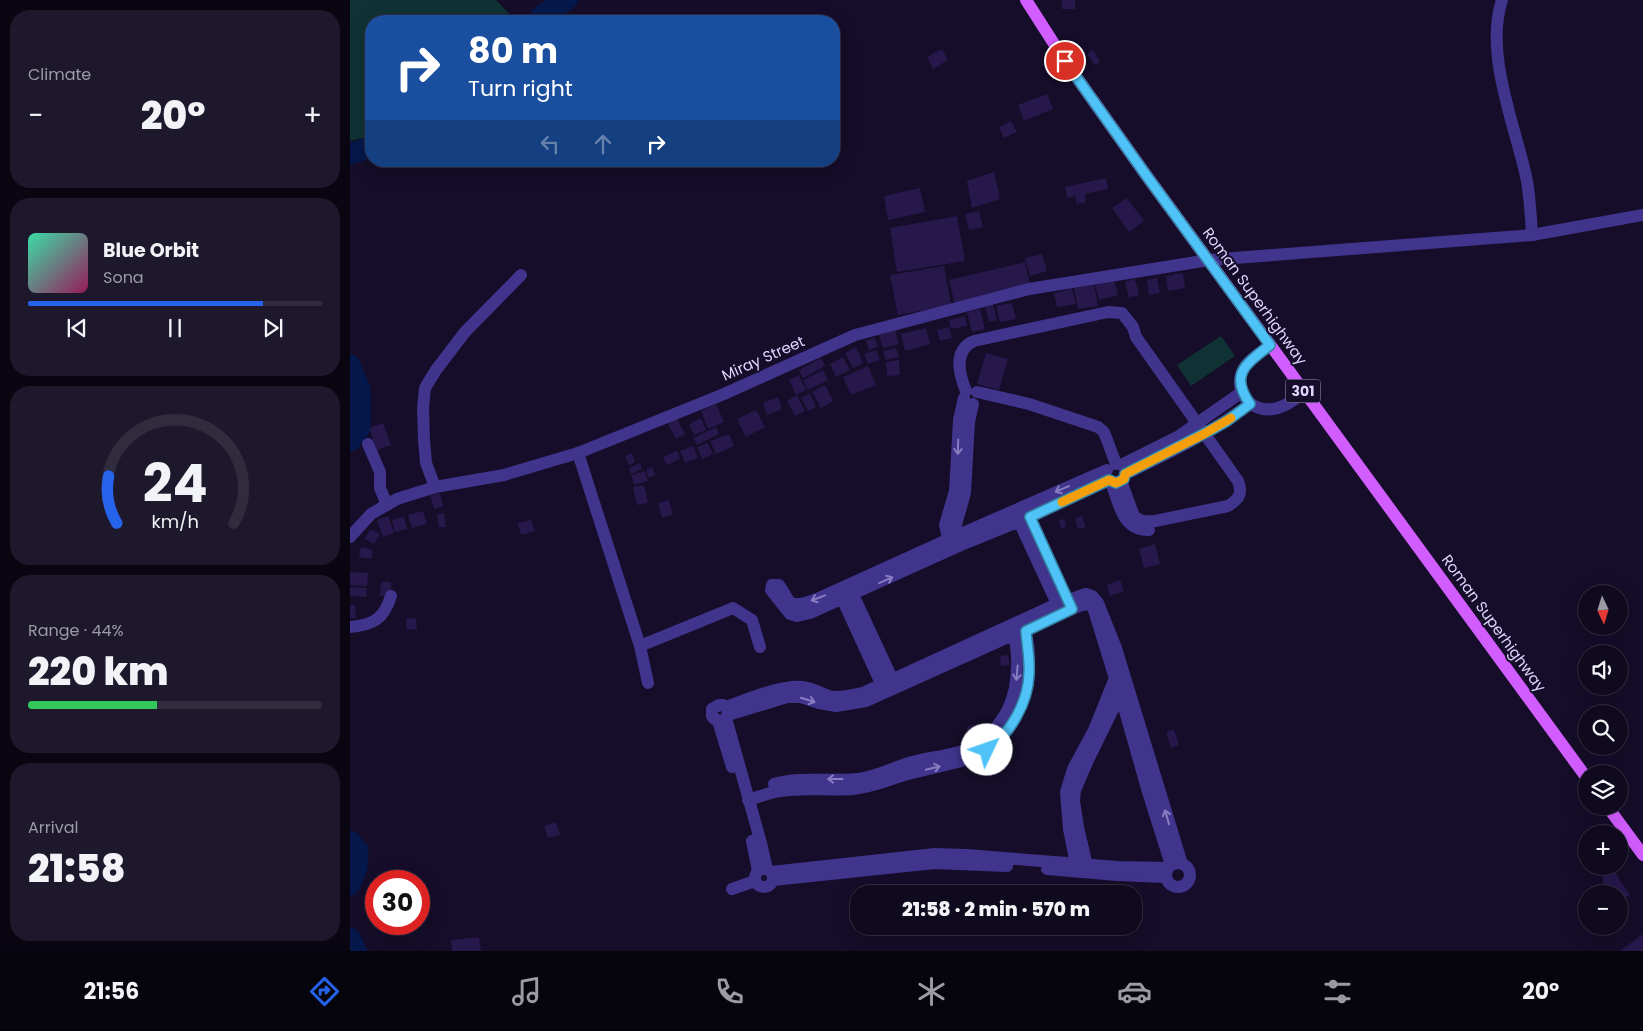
<!DOCTYPE html>
<meta charset="utf-8">
<style>
:root{--surface:#100a1f;--page:#1e182c;--text:#f1f3f6;--muted:#9c9aa4;--line:#302b3d;--accent:#2563eb}
body{margin:0;font-family:Poppins,sans-serif;background:var(--page);color:var(--text);height:100vh;display:flex;flex-direction:column;font-size:19px;white-space:nowrap}
*{box-sizing:border-box;margin:0}
p{font-size:16px;color:var(--muted)}
.icon{flex:none;width:28px;height:28px;fill:none;stroke:currentColor;stroke-width:2;stroke-linecap:round;stroke-linejoin:round}
.map{position:relative;flex:1;overflow:hidden}
.panel{display:flex;flex-direction:column;gap:10px;padding:10px;background:#090611;width:350px}
.panel>*{flex:none}
.top-card{position:absolute;left:15px;top:15px;width:475px;height:152px;border-radius:20px;box-shadow:0 5px 20px #0002,0 0 0 1px var(--line);background:#1a4fa0;color:#fff;overflow:hidden}
.needle{width:32px;rotate:176deg}
.fabs{position:absolute;left:1228px;top:585px;display:grid;gap:10px}
.fabs a{display:grid;place-items:center;width:50px;height:50px;border-radius:50%;background:var(--surface);box-shadow:0 5px 20px #0002,0 0 0 1px var(--line);font-size:25px}
.speed{position:absolute;left:15px;top:870px;display:flex;gap:10px;font-size:25px;font-weight:700;text-align:center}
.speed>*{display:grid;place-content:center;width:65px;height:65px;border-radius:50%;background:var(--surface);box-shadow:0 5px 20px #0002,0 0 0 1px var(--line);line-height:1}
.speed .limit{border:8px solid #d22;background:#fff;color:#111}
.pin{position:absolute;display:grid;place-items:center;width:42px;height:42px;color:#fff;margin:-21px;border:2px solid #fff;border-radius:50%;box-shadow:0 1px 5px #0007}
.me{position:absolute;width:55px;margin:-28px;rotate:48deg;stroke-linejoin:round;filter:drop-shadow(0 0 4px #0008)}
.turn{display:flex;align-items:center;gap:18px;height:105px;padding:0 20px;font-size:22px}
.turn .icon{width:65px;height:65px;stroke-width:2.5}
.turn b{display:block;font-size:35px;line-height:42px}
.lanes{display:flex;align-items:center;height:48px;padding:0 20px;background:#0003;justify-content:center;gap:25px;direction:ltr}
.lanes .off{opacity:.35}
.big{font-size:38px;font-weight:800;line-height:1.1}
.panel .widget{flex:1;display:flex;flex-direction:column;justify-content:center;gap:8px;min-width:0;padding:0 18px;border-radius:20px;background:var(--page)}
.panel .dial{align-items:center;gap:0}
.dial svg{height:130px;overflow:visible;fill:none;stroke:var(--line);stroke-width:7;stroke-linecap:round;text-anchor:middle}
.dial text{fill:var(--text);stroke:none}
.song{display:flex;align-items:center;gap:15px}
.cover{width:60px;height:60px;border-radius:8px;background:linear-gradient(135deg,hsl(160 70% 55%),hsl(330 70% 35%))}
.played{height:5px;border-radius:2px;background:linear-gradient(90deg,var(--accent) 80%,var(--line) 80%)}
.keys{display:flex;justify-content:space-around;direction:ltr}
.heat{display:flex;justify-content:space-between;align-items:center;font-size:28px;direction:ltr}
.charge{height:8px;border-radius:4px;background:linear-gradient(90deg,#34c759 44%,var(--line) 0)}
.trip{position:absolute;left:500px;top:885px;width:292px;height:50px;border-radius:20px;background:var(--surface);box-shadow:0 5px 20px #0002,0 0 0 1px var(--line);font-weight:800;line-height:50px;text-align:center}
.menu{display:flex;height:80px;justify-content:space-around;align-items:center;background:#06040c;color:var(--muted)}
.menu .icon{width:35px;height:35px}
.menu .active{color:var(--accent)}
.menu b{font-size:22px;color:var(--text)}
main{display:flex;flex:1;min-height:0}
.map>svg:first-child{display:block}
.green{fill:#103234}
.lines{fill:none;stroke-linecap:round;stroke-linejoin:round}
.river{stroke:#05184b;stroke-width:21}
.building{fill:#27184c}
.minor{stroke:#40348d;stroke-width:12}
.tertiary{stroke:#40348d;stroke-width:12}
.primary{stroke:#d25dff;stroke-width:12}
.oneway{stroke:#877dc0}
.route-casing{stroke:#337fa1;stroke-width:12}
.route{stroke:#4fc3f7;stroke-width:9}
.slow{stroke:#f59e0b;stroke-width:9}
.labels{text-anchor:middle;dominant-baseline:central;stroke-width:4;stroke-linejoin:round;paint-order:stroke}
.shield{fill:#150d29;stroke:#a29abf;stroke-width:1}
.shield-label{font-size:14px;font-weight:bold;fill:#ded6ff}
.street-label{font-size:15px;fill:#ded6ff;stroke:#150d29}
</style>
<main>
<section class="panel">
<div class="widget"><p>Climate</p>
<div class="heat"><a>−</a><b class="big">20°</b><a>+</a></div>
</div>
<div class="widget">
<div class="song"><i class="cover"></i><div><b>Blue Orbit</b><p>Sona</p></div></div>
<div class="played"></div>
<div class="keys"><svg class="icon" aria-label="previous" viewBox="0 0 24 24"><path d="M18 5L8 12l10 7zM5 5v14"/></svg><svg class="icon" aria-label="pause" viewBox="0 0 24 24"><path d="M8 5v14M16 5v14"/></svg><svg class="icon" aria-label="next" viewBox="0 0 24 24"><path d="M6 5l10 7-10 7zM19 5v14"/></svg></div>
</div>
<div class="widget dial"><svg viewBox="0 0 100 80">
<path d="M14 69A42 42 0 1 1 86 69"/>
<path d="M14 69A42 42 0 0 1 9 40" stroke="#2563eb"/>
<text x="50" y="56" font-size="32" font-weight="700">24</text>
<text x="50" y="72" font-size="11">km/h</text>
</svg></div>
<div class="widget"><p>Range · 44%</p><b class="big">220 km</b><div class="charge"></div></div>
<div class="widget"><p>Arrival</p><b class="big">21:58</b></div>
</section>
<div class="map">
<svg width="1293" height="951" viewBox="0 0 1293 951">
<rect width="100%" height="100%" fill="#150d29"/>
<path class="green" d="M0,0H146L166,21H21V136L0,141Z
M871,336L885,356L841,386L827,365Z"/>
<g class="lines">
<path class="river" d="M191,21L192,15L217,0
M0,154L21,147
M0,365L10,389V428L0,441
M0,841L8,851L7,867L0,885
M0,938L6,951"/>
</g>
<path class="building" d="M712,0H725V9H712Z
M592,49L598,60L583,69L577,57Z
M743,50L750,62L745,65L737,54Z
M697,94L703,109L674,121L668,105Z
M661,121L667,132L654,138L649,127Z
M241,161H257L244,168Z
M644,172L650,199L622,208L617,181Z
M756,178L758,189L735,194L736,202L727,204L725,196L717,198L715,187Z
M570,188L575,212L538,220L534,196Z
M777,198L794,221L779,232L762,208Z
M629,211L633,227L619,230L615,214Z
M607,216L615,261L547,272L540,228Z
M692,254L697,271L680,276L675,258Z
M675,262L680,285L605,304L599,280Z
M594,266L601,305L548,315L540,275Z
M833,273L835,288L818,291L816,276Z
M807,278L810,293L799,295L797,280Z
M785,279L789,295L779,298L775,282Z
M764,280L768,295L749,300L745,285Z
M744,285L748,306L728,309L724,288Z
M722,289L726,304L707,307L704,293Z
M662,303L666,319L650,322L646,306Z
M643,304L647,320L639,322L635,306Z
M630,309L635,329L622,332L617,312Z
M615,316L617,326L601,329L599,320Z
M599,327L602,338L590,341L587,330Z
M576,328L580,344L555,351L551,334Z
M545,330L549,344L533,348L529,335Z
M525,338L528,347L519,350L516,340Z
M506,347L513,363L503,368L495,353Z
M546,348L549,357L536,360L533,351Z
M526,350L530,360L518,364L514,354Z
M636,353L658,359L649,390L627,384Z
M493,357L500,370L486,377L480,364Z
M471,358L475,366L453,378L449,370Z
M549,360L550,375L537,376L536,362Z
M518,366L526,385L501,395L493,377Z
M473,370L478,380L458,390L453,380Z
M449,375L456,390L446,395L439,380Z
M475,385L483,401L471,408L462,392Z
M460,393L466,407L458,411L451,398Z
M447,395L455,411L445,416L437,401Z
M428,397L432,409L417,415L413,403Z
M366,404L374,422L358,429L351,411Z
M406,410L415,427L396,437L387,419Z
M326,417L335,434L326,439L317,422Z
M351,418L356,430L344,435L339,424Z
M33,423L41,445L27,450L19,428Z
M366,427L369,434L347,445L343,438Z
M379,434L384,446L366,454L360,441Z
M358,443L363,454L352,459L347,447Z
M343,446L348,458L335,463L330,451Z
M327,451L330,459L317,465L313,457Z
M282,453L285,462L279,465L275,456Z
M290,463L292,469L281,474L279,468Z
M302,467L305,475L299,478L296,470Z
M295,471L298,481L284,485L281,475Z
M294,485L298,503L287,505L283,487Z
M90,493L93,506L84,509L80,495Z
M319,500L323,514L312,518L308,503Z
M73,511L77,524L62,528L58,515Z
M94,513L96,527H89L87,514Z
M38,516L44,533L33,537L27,520Z
M732,516L736,527L728,529L725,518Z
M54,517L57,529L45,532L42,520Z
M714,519L716,527L711,528L709,520Z
M181,520L185,531L171,535L168,523Z
M20,529L30,534L24,544L15,539Z
M805,544L810,564L794,568L789,549Z
M11,547L23,550L21,559L9,557Z
M0,572L18,573L17,586L0,585Z
M770,580L774,591L760,596L757,585Z
M31,582H41V596H30Z
M0,587L17,588L16,597L0,596Z
M0,605H5L6,618H0Z
M66,618L67,629L57,630L56,619Z
M658,655L660,665L651,666L650,656Z
M628,724L630,737L618,738L617,726Z
M824,729L829,745L821,748L816,732Z
M206,822L210,835L198,838L194,826Z
M1262,868L1280,895L1269,901V894H1255L1252,875Z
M1293,934V951H1270Z
M129,937L131,951H102L101,940Z"/>
<g class="lines">
<path class="minor" d="M1152,0C1134,55 1166,127 1177,181C1180,199 1181,217 1182,235
M920,345C913,351 904,356 898,363C879,383 896,413 923,409C935,408 944,399 954,393
M616,391C609,374 603,350 624,341L758,312L772,313L783,327L786,337L888,481C893,494 889,499 878,506L805,521C797,522 790,522 784,516L771,481
M627,392L679,404L748,427L754,432L766,464
M18,444L30,472V488L37,505
M228,453L290,646L298,683
M771,465L829,436L892,392
M757,470L597,540L467,599C458,602 450,606 440,603L429,585H422L421,590L440,614L447,616L460,613L611,545L680,517L759,480
M775,474C818,453 861,433 900,404
M761,482C769,503 772,531 799,530
M85,487L76,463L74,440L73,408L75,388L86,370L115,332L171,275
M677,511L720,607
M666,515L710,610
M609,541L607,536L606,525L615,493L619,422L623,404
M600,546L595,525L605,491L609,420L614,398
M500,588L545,685
M489,592L535,692
M0,627C23,625 34,619 41,596
M290,646L383,608L402,620L410,647
M376,707C398,699 430,685 453,687C462,688 470,693 479,696C490,699 502,695 513,693L707,604L736,594L742,596L748,603L766,648L832,864
M378,715L437,697H451L469,703L486,706L516,701L721,609C728,607 737,601 743,607L775,711L798,792L821,865
M376,718L372,721L364,719L362,716V709L369,705H373L377,709L378,715L376,718L411,843L417,869
M368,721L382,767
M424,784C451,776 480,782 508,779C527,777 544,767 562,762C585,756 612,755 632,742C640,737 645,730 650,722C658,712 662,701 665,688C668,668 669,646 661,628
M398,800C409,797 420,792 431,791C455,787 479,791 503,789C524,787 542,778 562,773C620,758 653,760 675,694C681,675 681,641 672,624
M402,841L408,871
M816 875a12 12 0 1 1 24 0a12 12 0 1 1-24 0Z
M405 878a9 9 0 1 1 18 0a9 9 0 1 1-18 0Z
M697,869L767,875L816,877
M727,869L719,829L716,792L723,769L744,730L765,678
M738,870L728,827L724,801L725,790L739,758L770,695
M421,872L585,854L616,855L767,867L818,868
M423,880L585,863L657,866
M382,889L405,881"/>
<path class="tertiary" d="M0,537L21,514L47,499L85,487L154,475L228,453L374,394L505,335L679,289L859,260L1182,235L1293,215"/>
<path class="primary" d="M676,0L715,61L796,175L1236,777
M1257,806L1293,855"/>
</g>
<defs><path id="oneway-shaft" d="M-6 0H5M1.5-3L5.5 0L1.5 3" fill="none" stroke-width="1.6" stroke-linecap="round" stroke-linejoin="round" transform="scale(1.25)"/></defs>
<g class="oneway">
<use href="#oneway-shaft" transform="translate(608 447) rotate(92)"/>
<use href="#oneway-shaft" transform="translate(712 489) rotate(157)"/>
<use href="#oneway-shaft" transform="translate(536 580) rotate(-24)"/>
<use href="#oneway-shaft" transform="translate(468 598) rotate(159)"/>
<use href="#oneway-shaft" transform="translate(667 673) rotate(95)"/>
<use href="#oneway-shaft" transform="translate(458 700) rotate(17)"/>
<use href="#oneway-shaft" transform="translate(583 768) rotate(-13)"/>
<use href="#oneway-shaft" transform="translate(485 779) rotate(-180)"/>
<use href="#oneway-shaft" transform="translate(817 817) rotate(-106)"/>
</g>
<g class="lines">
<defs>
<path id="route" d="M637,750C660,734 678,703 679,674C680,659 677,645 676,631L722,609L680,517L759,480L766,483L774,479L775,474L861,430L877,421L900,404C879,374 896,364 920,345L796,175L715,61"/>
</defs>
<use href="#route" class="route-casing"/>
<use href="#route" class="route"/>
<path class="slow" d="M712,502L759,480L766,483L774,479L775,474L854,434L881,418"/>
</g>
<g class="labels">
<rect class="shield" x="935.5" y="379.5" width="35" height="23" rx="4"/>
<g class="shield-label">
<text x="953" y="391">301</text>
</g>
<g class="street-label">
<text transform="translate(905 296) rotate(54)">Roman Superhighway</text>
<text transform="translate(413 358) rotate(-24)">Miray Street</text>
<text transform="translate(1144 623) rotate(54)">Roman Superhighway</text>
</g>
</g>
</svg>
<div class="fabs">
<a><svg class="needle" viewBox="-14 -14 28 28"><path d="M0-13l5 13h-10z" fill="#e53935"/><path d="M0 13l5-13h-10z" fill="#9c9aa4"/></svg></a>
<a><svg class="icon" aria-label="sound" viewBox="0 0 24 24"><path d="M4 9h4l5-4v14l-5-4H4zM17 9q2 3 0 6"/></svg></a>
<a><svg class="icon" aria-label="search" viewBox="0 0 24 24"><circle cx="10" cy="10" r="6"/><path d="M15 15l6 6"/></svg></a>
<a><svg class="icon" aria-label="layers" viewBox="0 0 24 24"><path d="M12 4l9 5-9 5-9-5zM3 14l9 5 9-5"/></svg></a>
<a>+</a>
<a>−</a>
</div>
<div class="speed"><div class="limit">30</div></div>
<div class="pin" style="left:715px;top:61px;background:#d93025"><svg class="icon" aria-label="arrive" viewBox="0 0 24 24"><path d="M6 21V4h12l-3 4 3 4H6"/></svg></div>
<svg class="me" style="left:637px;top:750px" viewBox="-20 -20 40 40"><circle r="19" fill="#fff"/><path d="M0-13L10 11 0 6-10 11z" fill="#4fc3f7"/></svg>
<div class="trip">21:58 · 2 min · 570 m</div>
<div class="top-card">
<div class="turn"><svg class="icon" aria-label="right" viewBox="0 0 24 24"><path d="M7 20v-9h11M14 6l5 5-5 5"/></svg><div><b>80 m</b>Turn right</div></div>
<div class="lanes"><svg class="icon off" aria-label="left" viewBox="0 0 24 24"><path d="M17 20v-9H6M10 6l-5 5 5 5"/></svg><svg class="icon off" aria-label="ahead" viewBox="0 0 24 24"><path d="M12 20V5M6 11l6-6 6 6"/></svg><svg class="icon" aria-label="right" viewBox="0 0 24 24"><path d="M7 20v-9h11M14 6l5 5-5 5"/></svg></div>
</div>
</div>
</main>
<nav class="menu">
<b>21:56</b>
<svg class="icon active" aria-label="directions" viewBox="0 0 24 24"><path d="M12 3l9 9-9 9-9-9zM9 14v-3h6M13 9l2 2-2 2"/></svg>
<svg class="icon" aria-label="music" viewBox="0 0 24 24"><path d="M9 18V5l10-2v13"/><circle cx="6" cy="18" r="3"/><circle cx="16" cy="16" r="3"/></svg>
<svg class="icon" aria-label="phone" viewBox="0 0 24 24"><path d="M5 4h4l2 5-3 2q2 4 5 5l2-3 5 2v4C11 20 4 13 5 4z"/></svg>
<svg class="icon" aria-label="climate" viewBox="0 0 24 24"><path d="M12 3v18M4 7l16 10M4 17L20 7"/></svg>
<svg class="icon" aria-label="car" viewBox="0 0 24 24"><path d="M5 17H2v-5l4-1 3-4h7l3 4 3 1v5h-3M9 17h6M6 11h13"/><circle cx="7" cy="17" r="2"/><circle cx="17" cy="17" r="2"/></svg>
<svg class="icon" aria-label="filters" viewBox="0 0 24 24"><path d="M4 7h16M4 17h16"/><circle cx="9" cy="7" r="2"/><circle cx="15" cy="17" r="2"/></svg>
<b>20°</b>
</nav>
